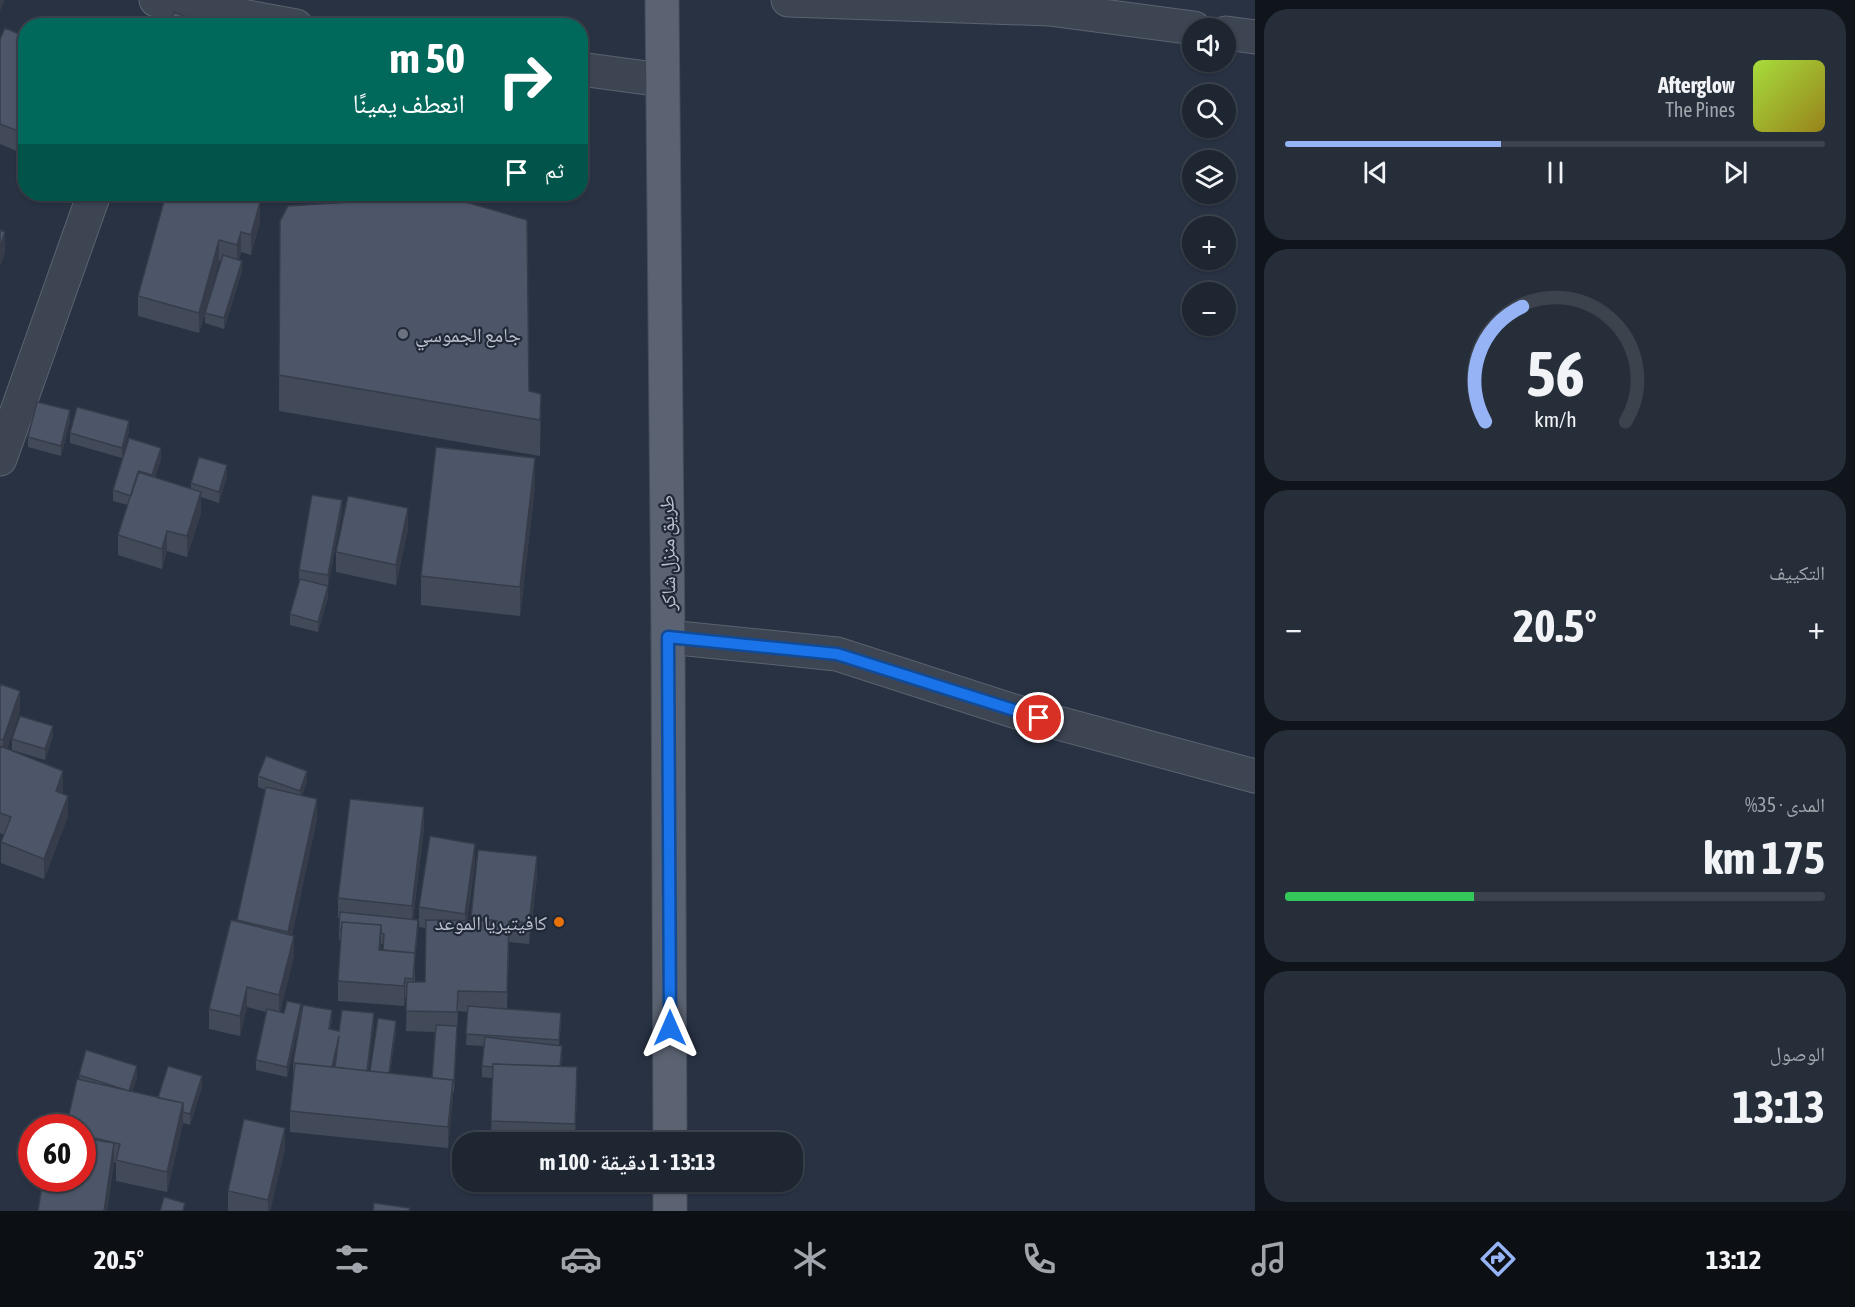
<!DOCTYPE html>
<html lang="ar">
<meta charset="utf-8">
<style>
:root{--surface:#1e2632;--page:#262e3a;--text:#f1f3f6;--muted:#a1a5ac;--line:#3c434d;--accent:#96b4f5}
body{margin:0;font-family:"Asap Condensed","Noto Naskh Arabic",sans-serif;background:var(--page);color:var(--text);direction:rtl;height:100vh;display:flex;flex-direction:column;font-size:22px;white-space:nowrap}
*{box-sizing:border-box;margin:0}
p{font-size:20px;color:var(--muted)}
.icon{flex:none;width:33px;height:33px;fill:none;stroke:currentColor;stroke-width:2;stroke-linecap:round;stroke-linejoin:round}
.map{position:relative;flex:1;overflow:hidden;direction:ltr}
.drawer{display:flex;flex-direction:column;gap:9px;padding:9px;background:#10151c;width:600px}
.drawer>*{flex:none}
.hud{position:absolute;left:18px;top:18px;width:570px;height:183px;border-radius:24px;box-shadow:0 2px 4px #0004,0 0 0 2px var(--line);direction:rtl;background:#00695c;color:#fff;overflow:hidden}
.controls{position:absolute;left:1182px;top:18px;display:grid;gap:12px}
.controls a{display:grid;place-items:center;width:54px;height:54px;border-radius:50%;background:var(--surface);box-shadow:0 2px 4px #0004,0 0 0 2px var(--line);font-size:30px}
.speed{position:absolute;left:18px;top:1114px;display:flex;gap:12px;font-size:30px;font-weight:700;text-align:center}
.speed>*{display:grid;place-content:center;width:78px;height:78px;border-radius:50%;background:var(--surface);box-shadow:0 2px 4px #0004,0 0 0 2px var(--line);line-height:1}
.speed .limit{border:9px solid #d22;background:#fff;color:#111}
.pin{position:absolute;display:grid;place-items:center;width:51px;height:51px;color:#fff;margin:-26px;border:3px solid #fff;border-radius:50%;box-shadow:0 2px 6px #0007}
.me{position:absolute;width:66px;margin:-33px;rotate:0deg;stroke-linejoin:round;filter:drop-shadow(0 0 4px #0008)}
.turn{display:flex;align-items:center;gap:21px;height:126px;padding:0 24px;font-size:27px}
.turn .icon{width:78px;height:78px;stroke-width:2.5}
.turn b{display:block;font-size:42px;line-height:51px}
.then{display:flex;align-items:center;height:57px;padding:0 24px;background:#0003;gap:12px;font-size:22px}
.big{font-size:45px;font-weight:700;line-height:1.1}
.drawer .widget{flex:1;display:flex;flex-direction:column;justify-content:center;gap:9px;min-width:0;padding:0 21px;border-radius:24px;background:var(--page)}
.drawer .dial{align-items:center;gap:0}
.dial svg{height:156px;overflow:visible;fill:none;stroke:var(--line);stroke-width:7;stroke-linecap:round;text-anchor:middle}
.dial text{fill:var(--text);stroke:none}
.song{display:flex;align-items:center;gap:18px}
.cover{width:72px;height:72px;border-radius:9px;background:linear-gradient(135deg,hsl(80 70% 55%),hsl(50 70% 35%))}
.played{height:6px;border-radius:3px;background:linear-gradient(90deg,var(--accent) 40%,var(--line) 40%)}
.keys{display:flex;justify-content:space-around;direction:ltr}
.heat{display:flex;justify-content:space-between;align-items:center;font-size:33px;direction:ltr}
.charge{height:9px;border-radius:4px;background:linear-gradient(90deg,#34c759 35%,var(--line) 0)}
.trip{position:absolute;left:452px;top:1132px;width:351px;height:60px;border-radius:24px;background:var(--surface);box-shadow:0 2px 4px #0004,0 0 0 2px var(--line);font-weight:700;line-height:60px;text-align:center;direction:rtl}
.menu{display:flex;height:96px;justify-content:space-around;align-items:center;background:#0c0f14;color:var(--muted)}
.menu .icon{width:42px;height:42px}
.menu .selected{color:var(--accent)}
.menu b{font-size:27px;color:var(--text)}
main{display:flex;flex:1;min-height:0}
.map>svg:first-child{display:block}
.lines{fill:none;stroke-linecap:round;stroke-linejoin:round}
.minor-casing{stroke:#5b6270;stroke-width:35}
.primary-casing{stroke:#464d5c;stroke-width:35}
.minor{stroke:#3d4452;stroke-width:33}
.primary{stroke:#5b6372;stroke-width:33}
.wall{fill:#424a5a;fill-rule:evenodd}
.shaded-wall{fill:#363c4a}
.building{fill:#4d5669;stroke:#363c4a;stroke-width:1.5}
.route-casing{stroke:#114b97;stroke-width:15}
.route{stroke:#1a73e8;stroke-width:10}
.worship-dot{fill:#6b7280;stroke:#212938;stroke-width:2}
.food-dot{fill:#e8710a;stroke:#212938;stroke-width:2}
.labels{text-anchor:middle;dominant-baseline:central;stroke-width:4.5;stroke-linejoin:round;paint-order:stroke}
.poi-label{font-size:20px;fill:#bac0cc;stroke:#212938;text-anchor:start}
.street-label{font-size:20px;fill:#bac0cc;stroke:#212938}
</style>
<main>
<section class="drawer">
<div class="widget">
<div class="song"><i class="cover"></i><div><b>Afterglow</b><p>The Pines</p></div></div>
<div class="played"></div>
<div class="keys"><svg class="icon" aria-label="previous" viewBox="0 0 24 24"><path d="M18 5L8 12l10 7zM5 5v14"/></svg><svg class="icon" aria-label="pause" viewBox="0 0 24 24"><path d="M8 5v14M16 5v14"/></svg><svg class="icon" aria-label="next" viewBox="0 0 24 24"><path d="M6 5l10 7-10 7zM19 5v14"/></svg></div>
</div>
<div class="widget dial"><svg viewBox="0 0 100 80">
<path d="M14 69A42 42 0 1 1 86 69"/>
<path d="M14 69A42 42 0 0 1 33 10" stroke="#96b4f5"/>
<text x="50" y="56" font-size="32" font-weight="700">56</text>
<text x="50" y="72" font-size="11">km/h</text>
</svg></div>
<div class="widget"><p>التكييف</p>
<div class="heat"><a>−</a><b class="big">20.5°</b><a>+</a></div>
</div>
<div class="widget"><p>المدى · 35%</p><b class="big">175 km</b><div class="charge"></div></div>
<div class="widget"><p>الوصول</p><b class="big">13:13</b></div>
</section>
<div class="map">
<svg width="1255" height="1211" viewBox="0 0 1255 1211">
<rect width="100%" height="100%" fill="#283243"/>
<g class="lines">
<defs>
<path id="minor" d="M156,0L296,26
M788,0L1049,9L1194,28
M1226,33L1255,37
M580,69L662,80
M0,459L94,194
M668,637L837,654L1017,712L1255,776"/>
<path id="primary" d="M662,0L668,637L670,1143
M670,1182V1211"/>
</defs>
<use href="#minor" class="minor-casing"/>
<use href="#primary" class="primary-casing"/>
<use href="#minor" class="minor"/>
<use href="#primary" class="primary"/>
</g>
<path class="wall" d="M26,37V155L0,144V39Z
M166,194L260,222L251,255L241,252L239,260L242,271L224,329L205,323V313L199,333L138,316V296ZM219,261H221L205,312Z
M280,221L529,391L541,394L540,456L279,411Z
M70,421L61,456L28,447V437Z
M129,431L122,458L70,443V433Z
M129,438L161,459L155,478L191,489V483L227,476L219,503L201,497V513L187,557L167,551L162,569L118,555V535L128,505L113,501V490Z
M535,487L520,616L421,605V576Z
M342,511L328,586L323,585L328,597L318,632L290,625V614L300,580H299V570Z
M408,529L396,585L336,572V552Z
M0,684L20,711L7,749L63,791L62,793L68,816L44,879L1,863V842L4,835L0,833Z
M53,736L45,760L12,750V739Z
M258,776L307,781L302,795L317,819L292,935L294,956L280,1012L301,1014L287,1077L256,1070V1060L266,1012L247,1007L240,1036L209,1029V1009L237,922L266,790L258,787Z
M424,828L413,919L418,930L415,960V982H425L426,928L419,927V907L475,864L467,921H471V917L537,876L529,944L509,942L507,1009L561,1023L559,1046L562,1057L561,1066L577,1087L575,1143L491,1141L492,1078L482,1077V1066L484,1046L466,1045L468,1012L458,1011L454,1092H453L448,1148L290,1132V1111L294,1074H293V1063L332,1021L330,1029L339,1031L374,1024L368,1071H370L396,1031L390,1073L432,1078L435,1032L406,1031L407,998H405L404,1006L338,1001V981L341,940H339V918H338V898ZM381,944H383V950H381Z
M79,1075L137,1077L132,1092L158,1098L202,1087L190,1125L183,1123L167,1192L116,1181V1163L114,1162L107,1211H38L82,1179V1128Z
M285,1148L270,1211H228V1191Z"/>
<path class="shaded-wall" d="M0,0H4V2L0,11Z
M260,202V222L251,255V235Z
M5,232V253L0,267V247Z
M241,232V252L237,266V245Z
M219,240V261L199,333V313Z
M242,261V271L224,329V318Z
M70,410V421L61,456V446Z
M129,421V431L122,458V448Z
M161,448V459L152,486V475Z
M535,458V487L520,616V587Z
M227,465V476L219,503V492Z
M201,492V513L187,557V536Z
M342,500V511L328,586V575Z
M408,508V529L396,585V565Z
M167,531V551L162,569V549Z
M328,586V597L318,632V622Z
M20,691V711L3,761V740Z
M53,726V736L45,760V749Z
M63,771V791L56,811V791Z
M307,771V781L300,802V791Z
M68,796V816L44,879V859Z
M317,799V819L288,952V932Z
M424,807V828L412,926V906Z
M475,844V864L465,934V914Z
M537,856V876L529,944V923Z
M418,920V930L415,960L413,999V979Z
M381,925V946L379,970V950Z
M294,936V956L279,1015V995Z
M405,978V998L404,1006V986Z
M247,987V1007L240,1036V1016Z
M301,1004V1014L287,1077V1067Z
M332,1010V1021L329,1039V1029Z
M374,1013V1024L367,1086V1076Z
M396,1021V1031L388,1088V1077Z
M339,1036V1046L331,1081V1070Z
M137,1066V1077L129,1102V1091Z
M577,1067V1087L575,1143V1124Z
M202,1076V1087L190,1125V1114Z
M453,1080V1100L448,1148V1127Z
M183,1103V1124L167,1192V1172Z
M285,1128V1148L270,1211H268V1200Z
M114,1143V1163L107,1211H104Z"/>
<path class="building" d="M174,12L209,26H169Z
M5,28L26,37V134L0,124V39Z
M166,194H231L260,202L251,235L241,232L237,245L219,240L199,313L138,296Z
M445,196L527,220L529,391L541,394L540,420L279,375L280,221L288,206Z
M0,230L5,232L0,247Z
M223,255L242,261L224,318L205,313Z
M37,402L70,410L61,446L28,437Z
M77,407L129,421L122,448L70,433Z
M129,438L161,448L152,475L139,471L131,496L113,490Z
M436,447L535,458L520,587L421,576Z
M199,457L227,465L219,492L191,483Z
M138,472L201,492L187,536L167,531L162,549L118,535Z
M312,495L342,500L328,575L299,570Z
M348,496L408,508L396,565L336,552Z
M300,579L328,586L318,622L290,614Z
M0,684L20,691L3,740L0,739Z
M20,716L53,726L45,749L12,739Z
M0,746L63,771L56,791L68,796L44,859L1,842L11,817L0,813Z
M266,756L307,771L300,791L258,776Z
M266,787L317,799L288,932L237,920Z
M350,799L424,807L412,906L338,898Z
M430,836L475,844L465,914L419,907Z
M478,850L537,856L529,923L509,921L507,992L458,991L457,1012L406,1011L407,982H425L426,920L498,921L471,917Z
M340,912L418,920L415,953L383,950L384,934L381,933V925L342,922L341,930L339,929Z
M231,920L294,936L279,995L247,987L240,1016L209,1009Z
M342,922L381,925L379,950L415,953L413,979L405,978L404,986L338,981Z
M287,1001L301,1004L287,1067L256,1060L267,1009L284,1013Z
M303,1005L332,1010L329,1029L339,1031L342,1010L374,1013L367,1071L335,1067L339,1036L332,1067L293,1063Z
M468,1006L561,1013L559,1040L466,1034Z
M378,1018L396,1021L389,1073L370,1071Z
M436,1025L457,1026L454,1082H453V1080L432,1078Z
M485,1037L562,1046L560,1066L493,1064V1067L482,1066Z
M86,1050L137,1066L129,1091L79,1075Z
M295,1063L453,1080L448,1127L290,1111Z
M493,1064L577,1067L575,1124L491,1121Z
M168,1066L202,1076L190,1114L183,1112V1103L158,1098Z
M77,1079L183,1103L167,1172L116,1160L120,1144L82,1135V1128H66Z
M244,1119L285,1128L268,1200L228,1191Z
M82,1138L114,1143L104,1211H38L43,1179H82Z
M164,1197L185,1203L183,1211H160Z
M374,1203L410,1208L409,1211H373Z"/>
<g class="lines">
<defs>
<path id="route" d="M670,1028L668,637L837,654L1039,718"/>
</defs>
<use href="#route" class="route-casing"/>
<use href="#route" class="route"/>
</g>
<circle class="worship-dot" cx="403" cy="334" r="6"/>
<circle class="food-dot" cx="559" cy="922" r="6"/>
<g class="labels">
<g class="poi-label">
<text x="415" y="334">جامع الجموسي</text>
<text x="547" y="922" text-anchor="end">كافيتيريا الموعد</text>
</g>
<g class="street-label">
<text transform="translate(667 553) rotate(-91)">طريق منزل شاكر</text>
</g>
</g>
</svg>
<div class="controls">
<a><svg class="icon" aria-label="sound" viewBox="0 0 24 24"><path d="M4 9h4l5-4v14l-5-4H4zM17 9q2 3 0 6"/></svg></a>
<a><svg class="icon" aria-label="search" viewBox="0 0 24 24"><circle cx="10" cy="10" r="6"/><path d="M15 15l6 6"/></svg></a>
<a><svg class="icon" aria-label="layers" viewBox="0 0 24 24"><path d="M12 4l9 5-9 5-9-5zM3 14l9 5 9-5"/></svg></a>
<a>+</a>
<a>−</a>
</div>
<div class="speed"><div class="limit">60</div></div>
<div class="pin" style="left:1039px;top:718px;background:#d93025"><svg class="icon" aria-label="arrive" viewBox="0 0 24 24"><path d="M6 21V4h12l-3 4 3 4H6"/></svg></div>
<svg class="me" style="left:670px;top:1028px" viewBox="-20 -20 40 40"><path d="M0-17L14 15 0 8-14 15z" fill="#1a73e8" stroke="#fff" stroke-width="4"/></svg>
<div class="trip">13:13 · 1 دقيقة · 100 m</div>
<div class="hud">
<div class="turn"><svg class="icon" aria-label="right" viewBox="0 0 24 24"><path d="M7 20v-9h11M14 6l5 5-5 5"/></svg><div><b>50 m</b>انعطف يمينًا</div></div>
<div class="then">ثم<svg class="icon" aria-label="arrive" viewBox="0 0 24 24"><path d="M6 21V4h12l-3 4 3 4H6"/></svg></div>
</div>
</div>
</main>
<nav class="menu">
<b>13:12</b>
<svg class="icon selected" aria-label="directions" viewBox="0 0 24 24"><path d="M12 3l9 9-9 9-9-9zM9 14v-3h6M13 9l2 2-2 2"/></svg>
<svg class="icon" aria-label="music" viewBox="0 0 24 24"><path d="M9 18V5l10-2v13"/><circle cx="6" cy="18" r="3"/><circle cx="16" cy="16" r="3"/></svg>
<svg class="icon" aria-label="phone" viewBox="0 0 24 24"><path d="M5 4h4l2 5-3 2q2 4 5 5l2-3 5 2v4C11 20 4 13 5 4z"/></svg>
<svg class="icon" aria-label="climate" viewBox="0 0 24 24"><path d="M12 3v18M4 7l16 10M4 17L20 7"/></svg>
<svg class="icon" aria-label="car" viewBox="0 0 24 24"><path d="M5 17H2v-5l4-1 3-4h7l3 4 3 1v5h-3M9 17h6M6 11h13"/><circle cx="7" cy="17" r="2"/><circle cx="17" cy="17" r="2"/></svg>
<svg class="icon" aria-label="filters" viewBox="0 0 24 24"><path d="M4 7h16M4 17h16"/><circle cx="9" cy="7" r="2"/><circle cx="15" cy="17" r="2"/></svg>
<b>20.5°</b>
</nav>
